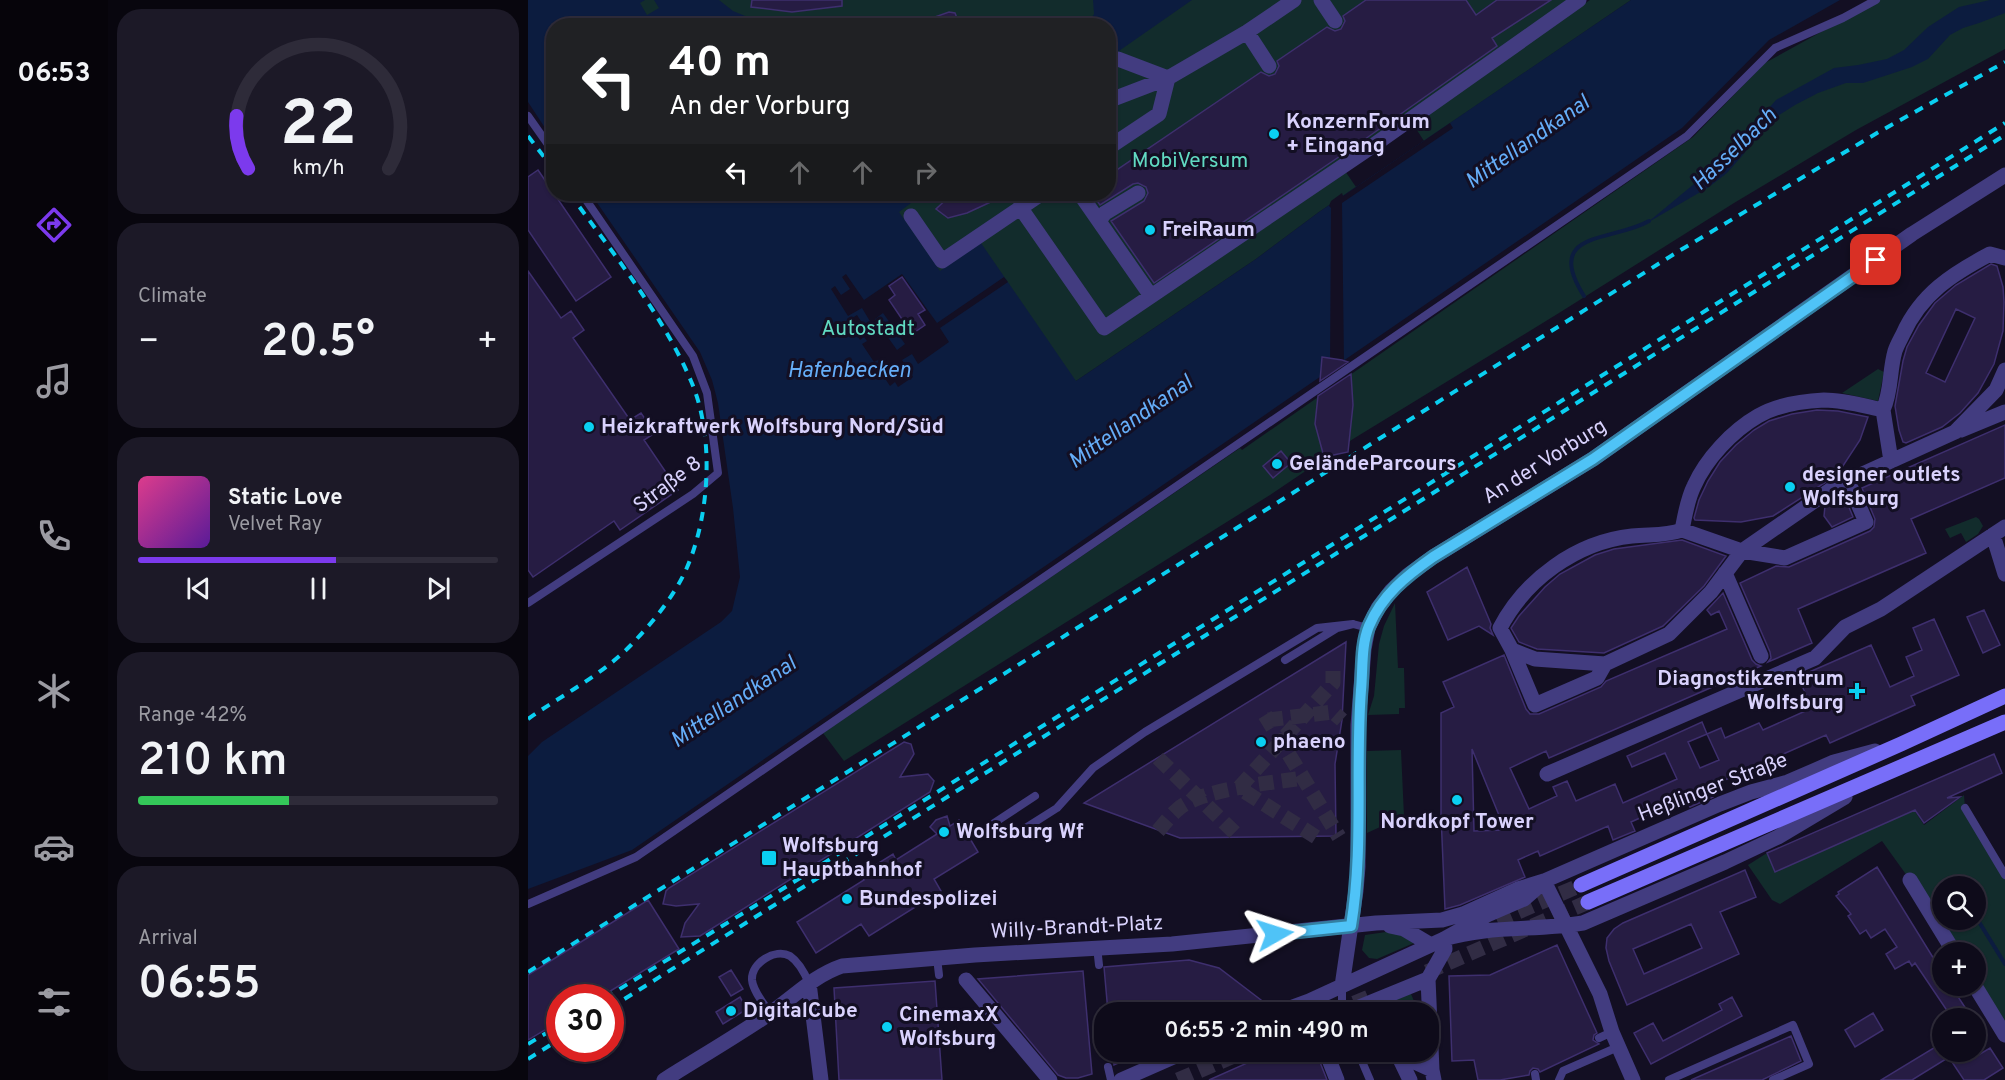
<!DOCTYPE html>
<meta charset="utf-8">
<style>
:root{--surface:#0e0b1a;--page:#1c1927;--text:#f1f3f6;--muted:#9b9ba2;--line:#2e2b39;--accent:#7c3aed}
body{margin:0;font-family:Overpass,sans-serif;background:var(--page);color:var(--text);height:100vh;display:flex;flex-direction:column;font-size:22px;white-space:nowrap}
*{box-sizing:border-box;margin:0}
p{font-size:20px;color:var(--muted)}
.icon{flex:none;width:33px;height:33px;fill:none;stroke:currentColor;stroke-width:2;stroke-linecap:round;stroke-linejoin:round}
.map{position:relative;flex:1;overflow:hidden}
.side{display:flex;flex-direction:column;gap:9px;padding:9px;background:#08060e;width:420px}
.side>*{flex:none}
.guide{position:absolute;left:18px;top:18px;width:570px;height:183px;border-radius:24px;box-shadow:0 2px 4px #0004,0 0 0 2px var(--line);background:#202124;color:#fff;overflow:hidden}
.fabs{position:absolute;left:1404px;top:876px;display:grid;gap:12px}
.fabs a{display:grid;place-items:center;width:54px;height:54px;border-radius:50%;background:var(--surface);box-shadow:0 2px 4px #0004,0 0 0 2px var(--line);font-size:30px}
.speed{position:absolute;left:18px;top:984px;display:flex;gap:12px;font-size:30px;font-weight:700;text-align:center}
.speed>*{display:grid;place-content:center;width:78px;height:78px;border-radius:50%;background:var(--surface);box-shadow:0 2px 4px #0004,0 0 0 2px var(--line);line-height:1}
.speed .limit{border:9px solid #d22;background:#fff;color:#111}
.pin{position:absolute;display:grid;place-items:center;width:51px;height:51px;color:#fff;margin:-26px;border-radius:12px;box-shadow:0 3px 9px #0006}
.me{position:absolute;width:66px;margin:-33px;rotate:84deg;stroke-linejoin:round;filter:drop-shadow(0 0 4px #0008)}
.turn{display:flex;align-items:center;gap:21px;height:126px;padding:0 24px;font-size:27px}
.turn .icon{width:78px;height:78px;stroke-width:2.5}
.turn b{display:block;font-size:42px;line-height:51px}
.lanes{display:flex;align-items:center;height:57px;padding:0 24px;background:#0003;justify-content:center;gap:30px;direction:ltr}
.lanes .off{opacity:.35}
.big{font-size:45px;font-weight:600;line-height:1.1}
.side .tile{flex:1;display:flex;flex-direction:column;justify-content:center;gap:9px;min-width:0;padding:0 21px;border-radius:24px;background:var(--page)}
.side .dial{align-items:center;gap:0}
.dial svg{height:156px;overflow:visible;fill:none;stroke:var(--line);stroke-width:7;stroke-linecap:round;text-anchor:middle}
.dial text{fill:var(--text);stroke:none}
.song{display:flex;align-items:center;gap:18px}
.cover{width:72px;height:72px;border-radius:9px;background:linear-gradient(135deg,hsl(330 70% 55%),hsl(270 70% 35%))}
.played{height:6px;border-radius:3px;background:linear-gradient(90deg,var(--accent) 55%,var(--line) 55%)}
.keys{display:flex;justify-content:space-around;direction:ltr}
.heat{display:flex;justify-content:space-between;align-items:center;font-size:33px;direction:ltr}
.charge{height:9px;border-radius:4px;background:linear-gradient(90deg,#34c759 42%,var(--line) 0)}
.trip{position:absolute;left:566px;top:1002px;width:345px;height:60px;border-radius:24px;background:var(--surface);box-shadow:0 2px 4px #0004,0 0 0 2px var(--line);font-weight:600;line-height:60px;text-align:center}
main{display:flex;flex:1;min-height:0}
.dock{display:flex;flex-direction:column;width:108px;justify-content:space-around;align-items:center;background:#06040a;color:var(--muted)}
.dock .icon{width:42px;height:42px}
.dock .selected{color:var(--accent)}
.dock b{font-size:27px;color:var(--text)}
.map>svg:first-child{display:block}
.green{fill:#122c2c;fill-rule:evenodd}
.water{fill:#0c1c3f}
.pier{fill:#130f23;fill-rule:evenodd}
.lines{fill:none;stroke-linecap:round;stroke-linejoin:round}
.stream{stroke:#0c1c3f;stroke-width:4}
.building{fill:#261c43;stroke:#3e2f6e;stroke-width:1.5;fill-rule:evenodd}
.street-tunnel{stroke:#312c44;stroke-width:15;stroke-dasharray:15 8;stroke-linecap:butt}
.secondary-tunnel{stroke:#312c44;stroke-width:15;stroke-dasharray:15 8;stroke-linecap:butt}
.lane{stroke:#423c80;stroke-width:8}
.street{stroke:#423c80;stroke-width:15}
.secondary{stroke:#786ef9;stroke-width:15}
.rail{stroke:#0acff1;stroke-width:4;stroke-dasharray:9 8;stroke-linecap:butt}
.route-casing{stroke:#337fa1;stroke-width:15}
.route{stroke:#4fc3f7;stroke-width:10}
.poi-dot{fill:#0acff1;stroke:#130f23;stroke-width:2}
.labels{text-anchor:middle;dominant-baseline:central;stroke-width:6;stroke-linejoin:round;paint-order:stroke}
.poi-label{font-size:21px;font-weight:bold;fill:#d9d2fd;stroke:#130f23;text-anchor:start}
.park-label{font-size:21px;fill:#61dac2;stroke:#130f23}
.street-label{font-size:21px;fill:#d9d2fd;stroke:#130f23}
.water-label{font-size:22px;font-style:italic;fill:#65adf8;stroke:#130f23}
</style>
<main>
<nav class="dock">
<b>06:53</b>
<svg class="icon selected" aria-label="directions" viewBox="0 0 24 24"><path d="M12 3l9 9-9 9-9-9zM9 14v-3h6M13 9l2 2-2 2"/></svg>
<svg class="icon" aria-label="music" viewBox="0 0 24 24"><path d="M9 18V5l10-2v13"/><circle cx="6" cy="18" r="3"/><circle cx="16" cy="16" r="3"/></svg>
<svg class="icon" aria-label="phone" viewBox="0 0 24 24"><path d="M5 4h4l2 5-3 2q2 4 5 5l2-3 5 2v4C11 20 4 13 5 4z"/></svg>
<svg class="icon" aria-label="climate" viewBox="0 0 24 24"><path d="M12 3v18M4 7l16 10M4 17L20 7"/></svg>
<svg class="icon" aria-label="car" viewBox="0 0 24 24"><path d="M5 17H2v-5l4-1 3-4h7l3 4 3 1v5h-3M9 17h6M6 11h13"/><circle cx="7" cy="17" r="2"/><circle cx="17" cy="17" r="2"/></svg>
<svg class="icon" aria-label="filters" viewBox="0 0 24 24"><path d="M4 7h16M4 17h16"/><circle cx="9" cy="7" r="2"/><circle cx="15" cy="17" r="2"/></svg>
</nav>
<section class="side">
<div class="tile dial"><svg viewBox="0 0 100 80">
<path d="M14 69A42 42 0 1 1 86 69"/>
<path d="M14 69A42 42 0 0 1 8 42" stroke="#7c3aed"/>
<text x="50" y="56" font-size="32" font-weight="700">22</text>
<text x="50" y="72" font-size="11">km/h</text>
</svg></div>
<div class="tile"><p>Climate</p>
<div class="heat"><a>−</a><b class="big">20.5°</b><a>+</a></div>
</div>
<div class="tile">
<div class="song"><i class="cover"></i><div><b>Static Love</b><p>Velvet Ray</p></div></div>
<div class="played"></div>
<div class="keys"><svg class="icon" aria-label="previous" viewBox="0 0 24 24"><path d="M18 5L8 12l10 7zM5 5v14"/></svg><svg class="icon" aria-label="pause" viewBox="0 0 24 24"><path d="M8 5v14M16 5v14"/></svg><svg class="icon" aria-label="next" viewBox="0 0 24 24"><path d="M6 5l10 7-10 7zM19 5v14"/></svg></div>
</div>
<div class="tile"><p>Range · 42%</p><b class="big">210 km</b><div class="charge"></div></div>
<div class="tile"><p>Arrival</p><b class="big">06:55</b></div>
</section>
<div class="map">
<svg width="1477" height="1080" viewBox="0 0 1477 1080">
<rect width="100%" height="100%" fill="#130f23"/>
<path class="green" d="M0,0H1044L815,168L828,187L791,212L728,259L548,381L209,372L85,194H580V26H26Z
M1062,0H1103L896,141L883,121Z
M1351,0H1477V49L1328,130L1206,203L1031,313L825,439L742,495L316,761L295,733L712,448L714,450L721,445L1165,137L1237,63Z
M1350,369L1356,372L1350,401L1314,393Z
M1448,517L1451,519L1455,526L1450,534L1438,542L1433,533L1422,538L1417,529Z
M867,603L870,668H876L877,708H871V714L840,715L846,696L851,644L856,626Z
M873,750L876,816L839,833V751Z
M1436,795L1437,808L1477,875V1035L1448,986V952H1426L1382,880L1354,841L1252,904L1244,900L1220,865L1239,853L1247,871L1384,807L1396,825ZM1414,886H1448V920H1414Z
M865,931L886,943L849,959L841,958L834,950L837,935Z
M881,989L888,1006L874,1012H851L847,1004Z"/>
<path class="water" d="M0,0H117L112,3L119,15L131,8L126,0H191L205,11L227,20L233,19V24L242,25L26,26L25,140L0,102Z
M565,0H664L588,53L581,64L580,26H559L566,14Z
M1103,0H1312L1241,40L1154,128L104,850L0,889V756L14,742L193,622L204,611L212,577L205,508L190,403L184,380L172,352L63,194H395L371,212L412,271L453,243L548,381L728,259L791,212Z
M1462,0H1477V13L1451,23L1435,28L1422,35L1400,59L1384,67L1335,83H1318L1290,93L1267,105L1240,122L1214,156L1199,173L1181,187L1119,223L1166,184L1182,176L1248,100L1306,68L1330,65L1359,59L1376,50L1400,27L1431,7Z"/>
<path class="pier" d="M922,123L925,128L814,203L816,364L802,374L803,208L801,206L803,201L814,193L815,196Z
M318,274L336,300L374,274L409,323L476,277L480,282L412,328L421,342L390,364L384,354L374,360L385,377L370,387L367,382L362,386L350,368L355,364L352,359L346,362L334,344L339,341L336,337L332,340L319,321L329,315L337,327L343,323L334,308L320,316L303,289L307,286L313,295L322,289L314,277ZM374,277L397,310L390,314L397,325L384,333L361,300L367,295ZM355,313L377,344L369,350L347,319Z"/>
<g class="lines">
<path class="stream" d="M1056,296C1014,230 1085,242 1121,221
M1425,881L1428,886
M1448,917L1477,964"/>
</g>
<path class="building" d="M224,0H314V6L264,12L223,7Z
M838,0H938L948,15L969,0H1023L964,38L969,46L840,137L626,283L583,221L616,201L620,193L618,187L610,183L605,184L572,205L564,194H580V176L733,72L741,76L747,74L751,66L749,61L799,27L807,31L813,29L817,21L815,16Z
M421,12L427,13L432,26H387V24Z
M10,170L83,277L48,301L0,230V177Z
M424,194H480L439,213L420,218L408,209Z
M1463,264L1469,266L1475,287L1476,302L1475,331L1466,364L1450,393L1432,413L1414,427L1378,443L1375,442L1371,430L1367,406L1375,361L1379,347L1391,325L1407,303L1428,285ZM1428,309L1447,318L1417,382L1398,373Z
M0,271L33,318L43,311L56,330L45,338L102,420L113,413L127,433L116,440L150,490L92,530L86,521L5,577L0,570Z
M374,277L397,310L390,314L397,325L384,334L361,300L367,295L361,286Z
M794,357L814,360L820,362L792,381Z
M823,374L825,405L820,452L796,457L787,424L790,396Z
M1289,410L1310,411L1340,417L1332,440L1309,475L1245,516L1213,522L1167,520L1166,518L1171,500L1180,481L1192,462L1208,445L1226,430L1241,421L1264,414Z
M1477,425V478L1383,519L1398,553L1270,609L1284,643L1240,662L1243,658L1242,652L1212,583L1248,566L1261,567L1342,531L1346,527L1347,519L1334,488Z
M753,451L763,463L745,478L735,466Z
M1312,495H1316L1325,517L1304,527L1296,516L1297,506Z
M1154,540L1198,556L1176,586L1135,626L1076,653L1009,649L991,642L983,628L991,616L1017,587L1032,574L1067,555L1086,549Z
M939,567L963,624L962,628L965,635L951,626L920,640L899,592Z
M1195,593L1224,660L1228,664L1233,666L1021,758L1018,751L982,768L1001,809L1029,796L1025,787L1039,781L1048,801L1087,784L1095,803L1149,779L1137,753L1104,767L1099,756L1174,722L1179,734L1193,728L1197,738L1231,723L1235,730L1284,708L1270,677L1343,645L1362,687L1386,676L1378,657L1394,650L1385,628L1406,619L1431,675L1383,696L1387,705L1302,743L1298,735L1181,787L1185,797L1162,807L1157,798L1103,822L1107,831L1085,840L1080,826L1012,856L1010,851L990,860L997,877L932,905L917,909L913,815V713L926,707L915,682L976,655L998,709L1002,714H1011L1073,687L1078,681L1199,629L1191,611L1183,615L1179,610ZM1179,734L1191,760L1172,768L1160,742ZM944,749L977,830L946,831Z
M1456,610L1472,645L1455,653L1439,617Z
M818,642L814,720L807,764L808,836L652,838L556,803Z
M376,742L383,744L386,754L372,777L400,774L406,781L402,792L172,936L153,937L157,923L171,904L148,906L135,904L138,891L141,888Z
M1466,754L1474,773L1419,798L1432,797L1396,823L1387,810L1247,872L1239,853Z
M419,816L422,826L431,820L450,852L406,879L413,891L341,936L333,924L288,953L269,922L336,880L333,874L365,854L368,860L409,834L402,827L408,820Z
M1349,867L1414,972V986H1423L1444,1018H1424L1387,963L1384,966L1381,961L1367,969L1358,954L1369,947L1357,929L1343,938L1338,930L1332,934L1320,916L1323,914L1308,896L1311,894L1310,892Z
M1217,870L1228,897L1192,912L1211,954L1099,1005L1081,961L1078,948L1079,938L1086,929L1095,923ZM1163,924L1174,948L1116,974L1105,949Z
M120,900L151,949L71,998H32V1021L0,1040V975Z
M1029,945L1069,1033L1066,1035L1065,1040L1071,1044L1012,1072L1010,1069L1005,1068L1002,1071L1001,1075L972,1080H950L946,1060L924,1061L921,976L962,975Z
M661,960L691,968L733,1000L704,1012H580L576,967Z
M203,970L215,989L203,996L191,977Z
M555,971L564,1074L550,1078H538L530,1075L450,979Z
M407,981L414,1080H311L306,988Z
M212,997L219,1009L195,1024L188,1012Z
M1204,997L1214,1016L1123,1064L1106,1033L1125,1023L1135,1041L1194,1010L1191,1004Z
M1345,1013L1355,1030L1327,1047L1317,1030Z
M1263,1036L1273,1061L1234,1080H1163Z
M1409,1046L1418,1059L1384,1080H1353Z
M1462,1048L1475,1068L1456,1080H1436L1422,1059L1433,1052H1436L1442,1060Z
M585,1052H616L586,1065Z
M744,1052H788L799,1080H681Z"/>
<g class="lines">
<path class="street-tunnel" d="M737,715L811,837
M740,720L805,712L814,720
M630,758L712,838
M630,831C636,824 642,816 649,810C671,789 743,783 775,778
M788,837L711,788L805,683V671"/>
<path class="secondary-tunnel" d="M948,930L1053,885
M899,972L1060,902
M805,1012L841,997
M650,1080L715,1052"/>
<path class="lane" d="M0,116L26,153
M0,603L165,494L190,473L179,393L165,356L54,194
M757,660L809,628L825,624L840,628
M1437,808L1477,875
M474,836L464,830L463,825L507,796
M485,836L529,808L565,768L617,732L789,628L825,624
M0,904L108,857L1159,136L1247,48L1315,18L1348,0
M569,947L571,965
M409,958L411,975
M814,986V1002L817,1012
M242,1013C236,1004 225,991 224,980C223,963 247,948 262,956C271,962 277,974 281,983
M1071,1038L1084,1032
M830,1052L842,1080
M580,1067L583,1080
M1007,1074L1008,1080
M1031,1080L1035,1071L1090,1047
M1141,1080L1265,1025L1281,1064L1245,1080"/>
<path class="street" d="M793,0L807,21
M719,32L741,66
M580,101L640,78L719,32L766,0
M580,148L631,114L640,78L590,59
M552,194L623,296
M492,207L576,328L846,145L1051,0
M383,216L414,261L513,194
M571,221L577,213L610,193
M1477,258L1462,254C1424,274 1393,294 1375,334C1372,340 1369,345 1367,351C1361,372 1364,390 1355,410C1336,406 1316,400 1296,400C1275,401 1249,405 1230,416C1204,431 1178,459 1166,486C1159,500 1157,516 1154,530C1137,536 1122,534 1104,536C1048,542 997,580 972,628L984,650L1007,659L1077,664L1141,634L1183,592L1214,551L1308,486L1427,432L1468,390L1477,370
M1355,410L1363,461
M1433,430L1477,412
M1154,530L1214,551L1257,558L1338,522L1320,481
M1465,535L1477,574
M1197,573L1233,656
M984,650L1007,705L1069,678L1077,664
M1019,774L1287,658L1317,627L1353,609L1477,527
M1382,880L1426,952
M1016,881L1072,994L1084,1032L1105,1080
M862,926L876,929L903,945
M916,939C961,925 1008,931 1055,923L1197,862L1250,837L1317,797
M438,980L522,1080
M281,983L293,1080
M814,986L828,891L830,867V725L836,649L840,628L850,608L863,591L880,575L905,557L1065,459L1384,234L1477,175
M1447,986L1477,1035
M829,1008L900,979
M751,1012L781,1001L916,939L961,914L996,899L1012,885
M798,1052L809,1080
M869,1053L882,1080
M871,1055L904,1070
M136,1080C171,1058 207,1037 241,1014C266,997 285,976 314,966L447,955L644,944L848,923L914,920L935,914L990,889L1016,881L1192,804L1223,792L1260,782L1306,762L1347,751
M593,1080L657,1052
M906,1080L904,1070L900,979L917,949L916,939"/>
<path class="secondary" d="M1053,885L1373,744L1477,696
M1060,902L1477,722"/>
<path class="rail" d="M0,136L26,170
M0,719C34,695 74,675 103,645C124,623 144,599 157,572C182,518 187,436 163,381C135,315 84,252 42,194
M0,972L1151,251L1349,133L1477,62
M77,998L256,888L1477,123
M82,1008L1477,135
M0,1044L32,1025
M0,1059L32,1039"/>
</g>
<g class="lines">
<defs>
<path id="route" d="M747,934L823,926C836,848 827,768 833,690C835,669 833,645 841,626C854,595 878,576 905,557L1065,459L1348,260"/>
</defs>
<use href="#route" class="route-casing"/>
<use href="#route" class="route"/>
</g>
<g class="poi-dot">
<circle cx="746" cy="134" r="6"/>
<circle cx="622" cy="230" r="6"/>
<circle cx="61" cy="427" r="6"/>
<circle cx="749" cy="464" r="6"/>
<circle cx="1262" cy="487" r="6"/>
<path d="M1326 682h6v6h6v6h-6v6h-6v-6h-6v-6h6z"/>
<circle cx="733" cy="742" r="6"/>
<circle cx="929" cy="800" r="6"/>
<circle cx="416" cy="832" r="6"/>
<rect x="233" y="850" width="16" height="16" rx="3"/>
<circle cx="319" cy="899" r="6"/>
<circle cx="203" cy="1011" r="6"/>
<circle cx="359" cy="1027" r="6"/>
</g>
<g class="labels">
<g class="poi-label">
<text x="758" y="122">KonzernForum<tspan x="758" dy="24">+ Eingang</tspan></text>
<text x="634" y="230">FreiRaum</text>
<text x="73" y="427">Heizkraftwerk Wolfsburg Nord/Süd</text>
<text x="761" y="464">GeländeParcours</text>
<text x="1274" y="475">designer outlets<tspan x="1274" dy="24">Wolfsburg</tspan></text>
<text x="1316" y="679" text-anchor="end">Diagnostikzentrum<tspan x="1316" dy="24">Wolfsburg</tspan></text>
<text x="745" y="742">phaeno</text>
<text x="929" y="822" text-anchor="middle">Nordkopf Tower</text>
<text x="428" y="832">Wolfsburg Wf</text>
<text x="254" y="846">Wolfsburg<tspan x="254" dy="24">Hauptbahnhof</tspan></text>
<text x="331" y="899">Bundespolizei</text>
<text x="215" y="1011">DigitalCube</text>
<text x="371" y="1015">CinemaxX<tspan x="371" dy="24">Wolfsburg</tspan></text>
</g>
<g class="park-label">
<text x="662" y="161">MobiVersum</text>
<text x="340" y="329">Autostadt</text>
</g>
<g class="street-label">
<text transform="translate(1017 462) rotate(-32)">An der Vorburg</text>
<text transform="translate(140 485) rotate(-37)">Straße 8</text>
<text transform="translate(1185 788) rotate(-21)">Heßlinger Straße</text>
<text transform="translate(549 928) rotate(-3)">Willy-Brandt-Platz</text>
</g>
<g class="water-label">
<text transform="translate(1000 143) rotate(-35)">Mittellandkanal</text>
<text transform="translate(1207 150) rotate(-44)">Hasselbach</text>
<text x="321" y="371">Hafenbecken</text>
<text transform="translate(603 423) rotate(-35)">Mittellandkanal</text>
<text transform="translate(206 703) rotate(-34)">Mittellandkanal</text>
</g>
</g>
</svg>
<div class="fabs">
<a><svg class="icon" aria-label="search" viewBox="0 0 24 24"><circle cx="10" cy="10" r="6"/><path d="M15 15l6 6"/></svg></a>
<a>+</a>
<a>−</a>
</div>
<div class="speed"><div class="limit">30</div></div>
<div class="pin" style="left:1348px;top:260px;background:#d93025"><svg class="icon" aria-label="arrive" viewBox="0 0 24 24"><path d="M6 21V4h12l-3 4 3 4H6"/></svg></div>
<svg class="me" style="left:747px;top:934px" viewBox="-20 -20 40 40"><path d="M0-17L14 15 0 8-14 15z" fill="#4fc3f7" stroke="#fff" stroke-width="4"/></svg>
<div class="trip">06:55 · 2 min · 490 m</div>
<div class="guide">
<div class="turn"><svg class="icon" aria-label="left" viewBox="0 0 24 24"><path d="M17 20v-9H6M10 6l-5 5 5 5"/></svg><div><b>40 m</b>An der Vorburg</div></div>
<div class="lanes"><svg class="icon" aria-label="left" viewBox="0 0 24 24"><path d="M17 20v-9H6M10 6l-5 5 5 5"/></svg><svg class="icon off" aria-label="ahead" viewBox="0 0 24 24"><path d="M12 20V5M6 11l6-6 6 6"/></svg><svg class="icon off" aria-label="ahead" viewBox="0 0 24 24"><path d="M12 20V5M6 11l6-6 6 6"/></svg><svg class="icon off" aria-label="right" viewBox="0 0 24 24"><path d="M7 20v-9h11M14 6l5 5-5 5"/></svg></div>
</div>
</div>
</main>
